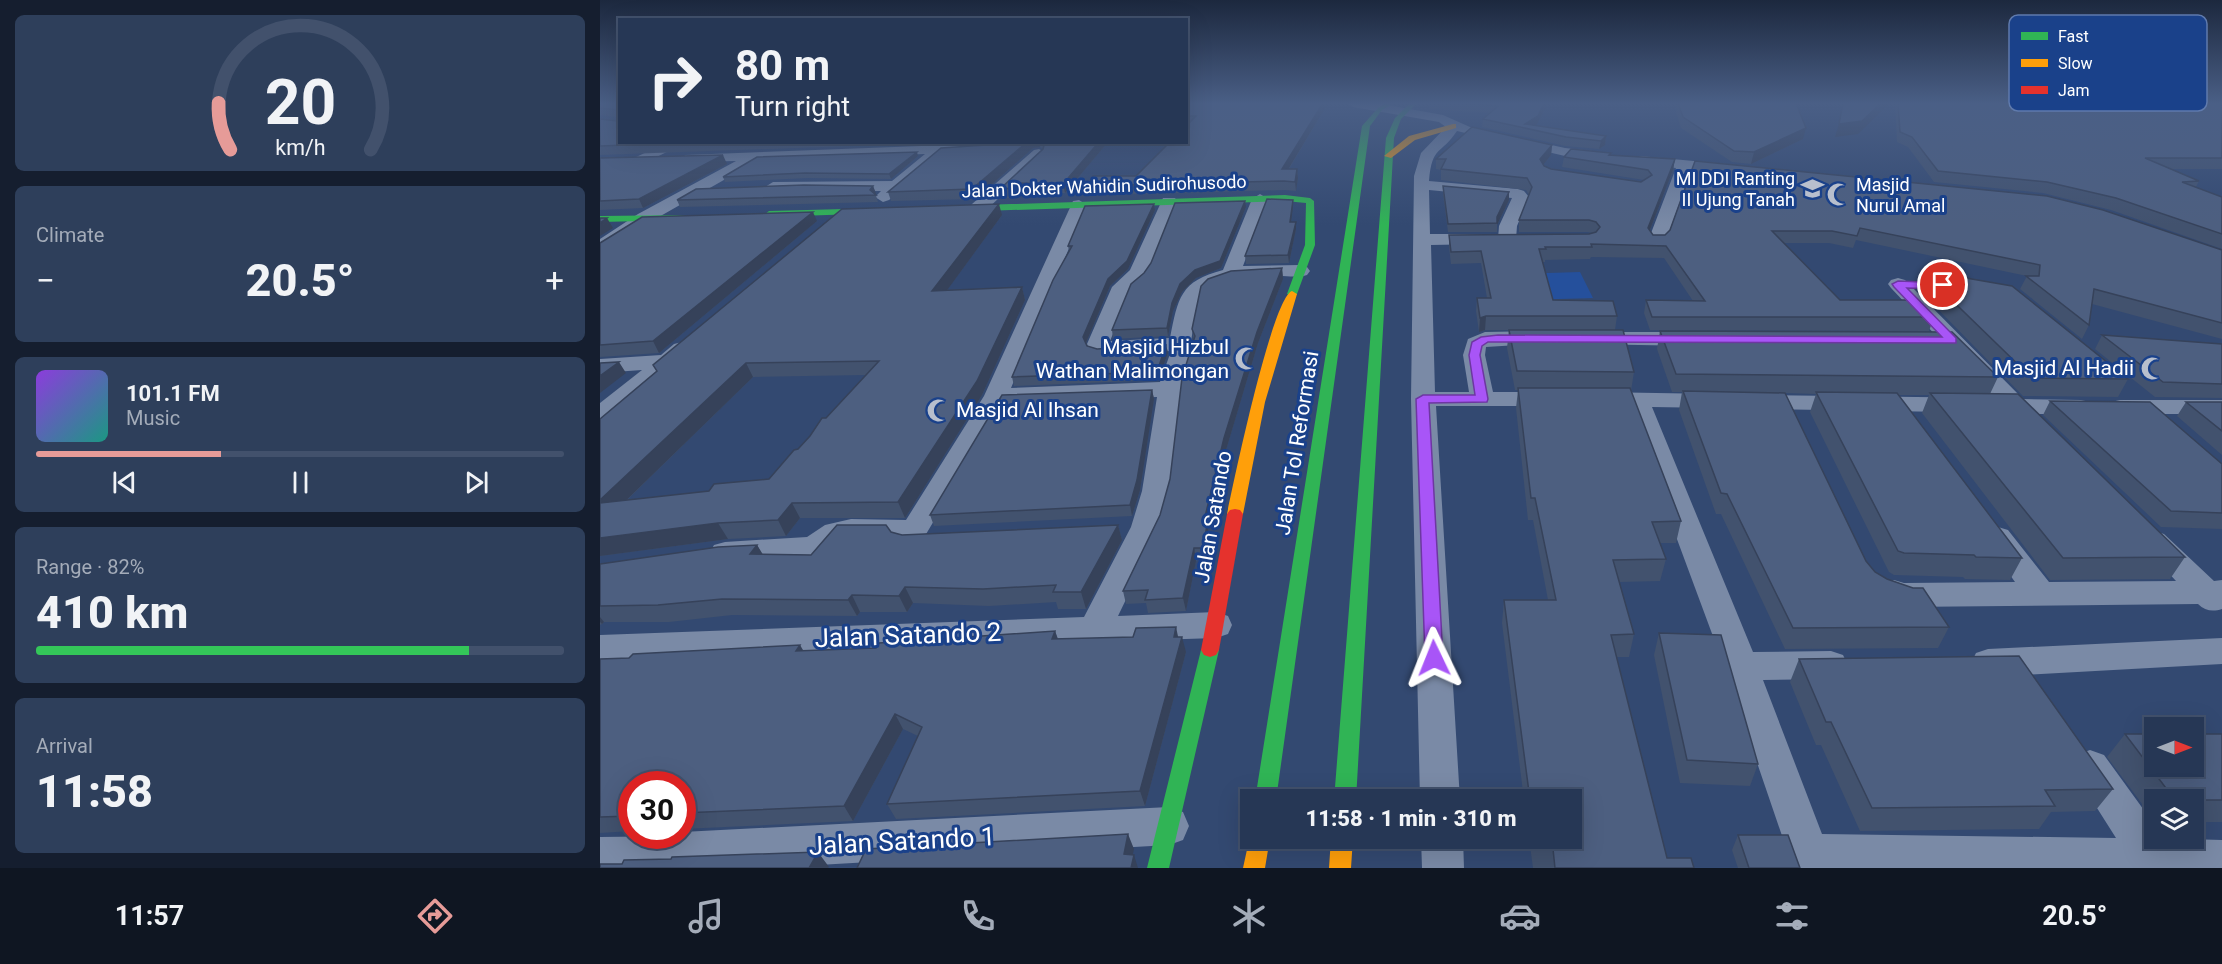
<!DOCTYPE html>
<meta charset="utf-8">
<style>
:root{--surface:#263755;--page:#2e3f5b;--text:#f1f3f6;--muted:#a4acb9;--line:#42516c;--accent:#e69b98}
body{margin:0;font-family:Roboto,sans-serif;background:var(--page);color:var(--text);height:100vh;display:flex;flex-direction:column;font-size:22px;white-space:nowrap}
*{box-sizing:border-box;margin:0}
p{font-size:20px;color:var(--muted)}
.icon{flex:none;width:33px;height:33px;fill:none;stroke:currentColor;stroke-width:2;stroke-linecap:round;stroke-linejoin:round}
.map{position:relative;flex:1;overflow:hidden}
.drawer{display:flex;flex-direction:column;gap:15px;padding:15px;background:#151e2f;width:600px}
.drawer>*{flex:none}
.banner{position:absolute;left:18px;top:18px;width:570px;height:126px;border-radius:0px;box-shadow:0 6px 24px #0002,0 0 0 2px var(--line);background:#263755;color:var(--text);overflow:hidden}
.needle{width:39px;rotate:90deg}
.fabs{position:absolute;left:1544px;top:717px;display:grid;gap:12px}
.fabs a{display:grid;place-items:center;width:60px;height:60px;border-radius:0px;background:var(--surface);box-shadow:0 6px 24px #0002,0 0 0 2px var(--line);font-size:30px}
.speed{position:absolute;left:18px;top:771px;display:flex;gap:12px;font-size:30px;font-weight:700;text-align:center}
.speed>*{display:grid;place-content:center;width:78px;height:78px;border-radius:50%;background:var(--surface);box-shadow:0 6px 24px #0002,0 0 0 2px var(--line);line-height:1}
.speed .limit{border:9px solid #d22;background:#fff;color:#111}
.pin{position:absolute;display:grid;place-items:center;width:51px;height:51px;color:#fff;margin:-26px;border:3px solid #fff;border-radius:50%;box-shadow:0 2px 6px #0007}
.me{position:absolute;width:66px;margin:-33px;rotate:358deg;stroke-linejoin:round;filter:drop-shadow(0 0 4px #0008)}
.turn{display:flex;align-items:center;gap:21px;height:126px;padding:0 18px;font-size:27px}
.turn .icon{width:78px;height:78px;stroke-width:2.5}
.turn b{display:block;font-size:42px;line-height:51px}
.big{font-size:45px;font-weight:800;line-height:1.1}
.drawer .widget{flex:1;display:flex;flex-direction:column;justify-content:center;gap:9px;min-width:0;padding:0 21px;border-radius:9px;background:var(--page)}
.drawer .dial{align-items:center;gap:0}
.dial svg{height:156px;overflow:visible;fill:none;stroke:var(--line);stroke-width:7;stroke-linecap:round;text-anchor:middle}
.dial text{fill:var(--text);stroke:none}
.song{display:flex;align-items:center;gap:18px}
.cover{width:72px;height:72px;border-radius:9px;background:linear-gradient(135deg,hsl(270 70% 55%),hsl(170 70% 35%))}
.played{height:6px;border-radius:3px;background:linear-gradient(90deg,var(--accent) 35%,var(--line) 35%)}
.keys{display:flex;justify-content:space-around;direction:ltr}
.heat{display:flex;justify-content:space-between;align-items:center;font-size:33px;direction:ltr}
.charge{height:9px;border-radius:4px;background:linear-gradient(90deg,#34c759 82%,var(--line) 0)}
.trip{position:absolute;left:640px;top:789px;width:342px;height:60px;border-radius:0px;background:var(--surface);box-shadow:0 6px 24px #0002,0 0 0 2px var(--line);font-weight:800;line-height:60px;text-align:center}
.menu{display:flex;height:96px;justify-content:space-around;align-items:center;background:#0f1622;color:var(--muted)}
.menu .icon{width:42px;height:42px}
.menu .current{color:var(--accent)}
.menu b{font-size:27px;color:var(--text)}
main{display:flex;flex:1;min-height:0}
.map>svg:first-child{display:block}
.green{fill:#25509c}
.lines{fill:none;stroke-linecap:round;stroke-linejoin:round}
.street{fill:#7a8aa6;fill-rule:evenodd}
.fast{fill:#30b455;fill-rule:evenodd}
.slow{fill:#ff9f0a;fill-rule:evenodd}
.jam{fill:#e5322d;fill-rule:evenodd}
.wall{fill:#42526e;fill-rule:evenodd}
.shaded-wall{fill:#36425a}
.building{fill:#4d5f80;stroke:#36425a;stroke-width:1.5}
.route{fill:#a855f7;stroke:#6d37a1;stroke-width:1.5}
.labels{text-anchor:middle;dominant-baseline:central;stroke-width:6;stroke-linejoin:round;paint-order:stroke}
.far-poi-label{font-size:18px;fill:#fff;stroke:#1a418a;text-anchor:end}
.far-street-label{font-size:18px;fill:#fff;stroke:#1a418a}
.poi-label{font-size:21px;fill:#fff;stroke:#1a418a;text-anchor:end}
.street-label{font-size:21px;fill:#fff;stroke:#1a418a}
.near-street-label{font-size:26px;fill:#fff;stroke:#1a418a}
.key{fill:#1a418a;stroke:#5f7aad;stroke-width:1.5}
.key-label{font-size:16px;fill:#fff}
</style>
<main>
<section class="drawer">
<div class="widget dial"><svg viewBox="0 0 100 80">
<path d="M14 69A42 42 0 1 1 86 69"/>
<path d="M14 69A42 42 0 0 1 8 45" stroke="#e69b98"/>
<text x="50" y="56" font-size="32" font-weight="700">20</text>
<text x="50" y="72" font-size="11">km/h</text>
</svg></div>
<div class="widget"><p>Climate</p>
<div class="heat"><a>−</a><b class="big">20.5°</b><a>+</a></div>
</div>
<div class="widget">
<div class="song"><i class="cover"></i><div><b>101.1 FM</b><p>Music</p></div></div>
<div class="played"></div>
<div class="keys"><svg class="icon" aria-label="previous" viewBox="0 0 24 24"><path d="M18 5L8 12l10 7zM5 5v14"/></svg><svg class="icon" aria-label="pause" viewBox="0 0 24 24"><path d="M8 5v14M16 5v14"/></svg><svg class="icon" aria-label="next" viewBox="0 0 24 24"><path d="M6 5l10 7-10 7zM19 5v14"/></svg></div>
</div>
<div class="widget"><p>Range · 82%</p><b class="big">410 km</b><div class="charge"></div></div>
<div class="widget"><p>Arrival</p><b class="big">11:58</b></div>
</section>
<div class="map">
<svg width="1622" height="868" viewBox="0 0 1622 868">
<rect width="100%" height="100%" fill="#334971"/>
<path class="green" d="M980,272L993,298L890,301L883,275Z"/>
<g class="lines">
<path class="street" d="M747,103H776L843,115L870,127L965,148L1001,152L1008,156L1001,160L965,156L857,131C841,155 832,145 829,181L918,189L924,191L929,197L917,226L916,239L913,243H901L898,239L899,226L912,198L829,190L830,234H884L890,235L893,239L890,243L884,244L831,245L835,392H869L863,355L868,339L885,332L944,331L952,333L955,338L952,343L886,347L885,355L893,392H950L959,394L962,399L959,404L950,406H836L860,800H820L811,399L814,176L821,153L846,127L839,122L753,107Z
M68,142H87L0,185V174Z
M374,144L379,145L381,148L379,151L344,153L289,200L283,202L275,197L281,191L173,192L165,187L173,182L292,181L325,154L159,160L50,222L6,251L0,252V239L38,214L136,161L90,162L85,161L83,158L85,155Z
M439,149L446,153L444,156L384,212H372L370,208L372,204L434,150Z
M1040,156L1126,164L1134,169L1126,174L1091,170L1066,241L1063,245H1051L1048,241L1076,168L1035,163L1033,160Z
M660,194L668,199L643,266L700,265L707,267L710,271L707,275L700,277C676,276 615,272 601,295C594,307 594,327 591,341L595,346L582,389L570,491L561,527L518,616L616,612L628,616L632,625L628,634L616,638L211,651L0,661V635L484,617L531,527L542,491L557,397L405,401L319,546L309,549L299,546L294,539H244L225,553L211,557L125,562L114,559L110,552L114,545L125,542L207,537L225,525L251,519L306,520L384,396L473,201L479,200L487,205L411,388L560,382L571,351L499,355L491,353L487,344L512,287L530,270L563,198H575L577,201L550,270L544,279L531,290L510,341L570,338C578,298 580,281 623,270L652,199Z
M1298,278L1305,280L1423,399L1481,400L1490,402L1493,407L1490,412L1481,414H1435L1432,418C1422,421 1416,421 1410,413L1157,409L1148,407L1145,402L1148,397L1157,395L1395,398L1291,288L1288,284L1291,280Z
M992,332H1094L1102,334L1105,339L1102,344L1094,346L984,344L981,339L984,334Z
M82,342L90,344L93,349L90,354L9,420L0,422V403L42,370L0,373V359L61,355L74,344Z
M998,392L1115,394L1124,396L1127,401L1124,406L1115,408L1052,407L1153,652L1231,651L1243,655L1248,665L1243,675L1231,679L1163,680L1222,834L1516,838L1471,767L1476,755L1490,750L1504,755L1554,824V838L1622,840V868H1193L1124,666L1028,407L989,404L986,399L989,394Z
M1520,400H1622V414H1520L1511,412L1508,407L1511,402Z
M1398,527L1408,530L1449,582L1576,581L1539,541L1544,534L1554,531L1564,534L1614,581L1622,580V609C1613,612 1605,611 1598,604L1304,607L1283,600L1278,592L1283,584L1294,580L1304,583L1415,582L1383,537L1388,530Z
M1622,638V664L1388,677L1376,673L1371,663L1376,653L1388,649Z
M569,807L583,812L589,826L583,840L569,845L166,868H0V837L82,836V832Z
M821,838H863L864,868H822Z"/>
<path class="fast" d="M786,103H794L782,110L770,126L676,800H655L762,126L778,108Z
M810,103H817L801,119L794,138L756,800H734L786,138L795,118Z
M685,195L710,198L714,201L715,245L697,294L692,297L687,294L705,245L706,203L685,201L354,212L350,209L354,206Z
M282,208L285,209V213L169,217L165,214L169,211Z
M87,215V219L84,220L0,222V216Z
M610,643L616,645L619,650L569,868H547L601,650L604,645Z"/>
<path class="slow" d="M853,124H856V128L815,140L791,158L784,156L809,136Z
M692,291L697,294L665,402L643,514L640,518H630L627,514C633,485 672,298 692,291Z
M651,831V838H670L665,868H643Z
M731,838H753L751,868H729Z"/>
<path class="jam" d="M635,509L640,510L643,514L619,650L616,655L610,657L604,655L601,650L627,514L630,510Z"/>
</g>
<path class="wall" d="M0,103H20V142H361L0,155V119L17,121V117L0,115Z
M586,103H728L689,169H697L698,178L696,191L685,190L490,195L488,186L536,176L588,124H586Z
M829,103H948L937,124L935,125L1006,136L1005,145L999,149L965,146L882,127L883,119L890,113L829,109Z
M1077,103H1196L1203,139L1151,164L1132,162L1081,128L1076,112Z
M1295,103H1622V169H1570L1599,181L1596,187L1622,197V249L1511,210L1443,193L1334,182L1308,147L1297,142Z
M384,142H508L465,193H419L416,198H402L400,189L443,149L440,147L433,148L375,199L291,201L288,192L386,145V144Z
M952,145L951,155L943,165L944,166L951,169L1041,182L1044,180L962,167L964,157L1010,155L1075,159L1073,170L1050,230L1053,235H1065L1070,230L1095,161L1622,250V339L1492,304L1489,325L1482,339L1420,289L1427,276L1256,240L1253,248L1229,243H1184L1240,300L1334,317L1329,331L1050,330L1044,313L1046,300L1093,301L1064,258L991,257L990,259L945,260V262H942L953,300L1017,316L1015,330L1034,372L1031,391L1081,521L1076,543H1060L1066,559L1060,581L1019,582L1034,634L1029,657H1017L1067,858L1094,868H933L929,838H972V800H924L902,623L904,600H948L933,520H928L916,408L918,390H915L907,348L909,330H885L879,332L876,311L877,298H887L881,263L851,264L849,247V235L989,234L993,233L987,232H919V220L929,195L926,190L841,180V170L836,169V159Z
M318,156L291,179L207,178L125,182L123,177Z
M0,158L127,164L43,208L0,210Z
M273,186L278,202L80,207L77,200Z
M843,186L909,200L897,225V232H848L843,194Z
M554,204L555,210L528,269L510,286L486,343L487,346L497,349L566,345L568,353L558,380L414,386L412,377L469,251L468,246Z
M646,207L621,268L596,278L582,292L573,311L568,336L513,339L512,330Z
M693,207L691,222L696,229L689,263L646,264L645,256Z
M402,215L347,290L422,287L425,300L382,395L305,518H200L186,536L128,539L0,556L57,371L53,365ZM266,375L198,449L169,479L109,491L27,500L153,377Z
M217,221L59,353L0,357V243Z
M682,268L683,279L658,343L626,450L608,528L609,538L605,561H596L586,611L548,613L546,603L526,604L523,591L560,515L570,479L594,341L592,329Z
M1327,276L1528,379L1518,397L1423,396L1321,292Z
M1060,331L1398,377L1390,394L1585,557L1570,579L1450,580L1322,413L1329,395H1298L1422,558L1410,580L1365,579L1363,577L1294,575L1289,572L1210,412L1216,394L1185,393L1266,561L1275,572L1349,627L1338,648L1185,649L1121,514H1116L1079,410L1082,392H1072L1057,349Z
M1502,335L1622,344V398L1555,397L1495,349Z
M552,390L554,399L540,490L532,516L334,526L330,515Z
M1450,401L1622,464V529L1561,527L1443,415Z
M1586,402H1622V455L1577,416Z
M518,525L522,540L486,609H458L456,602L389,606L313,603L307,612H260L257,616L132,615L69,622H4L2,624L0,625V564L157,545L162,554L211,555L291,532L302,535Z
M455,631L458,639L578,637L586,652L545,806L296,819L287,804L318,736L303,729L253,821L82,829V784H32V831L0,833V659L276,648Z
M1059,633L1158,764L1150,786L1080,783L1054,655Z
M1199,659L1513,789L1495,811L1451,812L1439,829L1260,831L1221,745H1216L1190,682Z
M1525,734H1622V822H1593V800H1554V820L1507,757Z
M1138,835L1200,868H1138L1132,850Z"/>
<path class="shaded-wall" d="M723,103H728L683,178L682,169Z
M944,103H948L937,124L929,129L925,124Z
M1281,103H1290L1258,134L1235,137L1239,124Z
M1206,128L1203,139L1151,164L1154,152Z
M1006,136L1005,145L999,149L1001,141Z
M427,142H439L440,147L433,148L375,199L372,189Z
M499,142H508L465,193L463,184Z
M952,145L951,155L939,170L940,159Z
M317,152L318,156L291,179L289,174Z
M123,155L127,164L43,208L39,199Z
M1075,159L1073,170L1046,240L1048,228Z
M697,169L698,178L696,191L695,182Z
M417,183L419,193L416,198L413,188Z
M273,186L276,193L275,195L270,190Z
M909,192V200L897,225V217Z
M693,200V207L690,229V222Z
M645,201L646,207L621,268L596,278L582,292L573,311L568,336L567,328L572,303L580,284Z
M399,204L402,215L337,304L332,291Z
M554,204L555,210L528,269L510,286L485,345L483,337L508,279Z
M213,212L217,221L59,353L53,341Z
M7,218L13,228L0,236V223Z
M696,222V229L689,263L688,255Z
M682,268L683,279L658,343L626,450L608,528L609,538L605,561L603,548V525L624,438L657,332Z
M422,287L425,300L382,395L305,518L298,502Z
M886,316L885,330L879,332L880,318Z
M566,345L568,353L558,380L557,372Z
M19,362L26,373L0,393V376Z
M146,363L153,377L7,519L0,509V500Z
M552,390L554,399L540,490L532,516L530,505Z
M192,503L200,518L186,536L178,520Z
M118,523L128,539L0,556V538Z
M518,525L522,540L486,609L481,592Z
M157,545L167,561L150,554Z
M594,548L596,561L586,611L583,598Z
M305,587L313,603L307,612L299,596Z
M252,595L260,612L257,616L248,600Z
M0,617L4,622L2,624L0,622Z
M576,627L579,641L574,637Z
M455,631L460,646L452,639Z
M582,637L586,652L545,806L540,791Z
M200,645L209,660L196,651Z
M295,714L303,729L253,821L244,806Z
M528,834L534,849L530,868L524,854Z
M218,852L229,867L228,868H209Z
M534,855L538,868H531Z"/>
<path class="building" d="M0,103H20V142H106L0,146V119L17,121L18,110L0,108Z
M586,103H723L682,169H697L695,182L684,181L488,186L493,176H536L570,142H586V126L596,116H586Z
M862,103H944L938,116L925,124L1006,136L1001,141L966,137L883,119L898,106Z
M1078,103H1196L1206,128L1154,152L1134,151L1083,117Z
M1243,103H1281L1262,121L1239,124Z
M1298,103H1622V158H1545L1599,181L1582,182L1622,197V234L1516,198L1447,182L1338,171L1312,137L1300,132Z
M872,127L952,145L940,159L944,166L951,169L1041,182L1052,175L1048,170L964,157L971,149L1011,153L1009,155L1075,159L1048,228L1053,235H1065L1070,230L1095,161L1447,196L1503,210L1622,250V323L1494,289L1489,325L1426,276H1439L1440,265L1260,228L1257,236L1232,231H1172L1240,300H1318L1334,317H1052L1046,300L1105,301L1066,246L991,244L992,247H945L946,249H939L953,300L1013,301L1017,316H886L880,318L877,298H891L881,251L851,252L849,235L989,234L996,232L1000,227L996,222L989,220H919L932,187L927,178L841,169L846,159H836Z
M387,142H427L372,189L288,192L341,148L386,145Z
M499,142L463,184L417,183L413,188L400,189L443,149L445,142Z
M317,152L289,174L205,173L123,177L157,157Z
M123,155L39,199L0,201V158Z
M204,185L273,186L270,190L276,195L77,200L96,189Z
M843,186L909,192L897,217V223L848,224Z
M667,199L693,200L690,222H696L688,255L645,256Z
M645,201L620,261L595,270L580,284L572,303L567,328L512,330L531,284L544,273L551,263L575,203Z
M399,204L332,291L422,287L377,381L298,502L192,503L178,520L118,523L0,538V503L109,491L114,484L169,479L194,450L198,449L210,436L222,418H226L279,361L146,363L0,500V419L57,371L53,365L242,209Z
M554,204L527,261L508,279L483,337L487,346L497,349L566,345L557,372L412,377L453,280L472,246H468L485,206Z
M213,212L53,341L0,345V243L42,217Z
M0,218H7L0,223Z
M682,268L657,332L624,438L603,525H607L603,548H594L583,598L545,600L548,590L523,591L560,515L570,479L582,378L595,336L592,329L601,286L608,279L631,271Z
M1327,276L1366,278L1412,286L1528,379L1432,378Z
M909,330H1023L1034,372L917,371Z
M1060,331L1352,332L1398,377L1076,374Z
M1502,335L1622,344V384L1563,382Z
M19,362L0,376V363Z
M918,388H1030L1081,521L1052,522L1066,559L1013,560L1034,634L1011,635L1067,858H1091L1094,868H955L953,849H937L935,838H972V800H930L904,600H956L935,498H931Z
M552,390L537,480L530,505L330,515L402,395Z
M1083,391L1185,393L1266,561L1275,572L1287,579L1313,588H1323L1349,627L1193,628L1127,494L1121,493Z
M1216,392L1297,393L1422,558L1376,557L1374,555L1304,553L1298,551Z
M1330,393L1418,394L1585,557L1463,558Z
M1450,401L1550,402L1622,464V513L1571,511Z
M1586,402H1622V431Z
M237,525H286L291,532L302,535L518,525L481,592H453L456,585L383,589L305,587L299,596L252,595L248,600L122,599L58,605L0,606V564L118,547L157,545L150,554L211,555Z
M576,627L574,637H582L540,791L287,804L322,727L295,714L244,806L82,813V784H32V816L0,817V659L29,658L33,654L200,645L196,651L276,648L279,643L455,631L452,639L533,637L536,628Z
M1059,633L1121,635L1158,764L1087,760Z
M1419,656L1513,789L1445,790L1455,806L1272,808L1231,722H1226L1199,659Z
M1525,734H1554V766H1593V734H1622V800H1575Z
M528,834L524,854L534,855L531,868H257L266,849Z
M1138,835H1188L1200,868H1149Z
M218,852L209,868H0V864H22L24,860L71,859L72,857Z"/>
<linearGradient id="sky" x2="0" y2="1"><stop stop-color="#1c283e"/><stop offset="0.46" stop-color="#4a5f86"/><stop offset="1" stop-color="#4a5f86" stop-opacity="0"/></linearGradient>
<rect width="1622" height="225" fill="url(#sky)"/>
<path class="route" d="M1298,281L1346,283V288L1343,289L1307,288L1356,338V343L898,342H888L882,346L880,355L888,399L887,402L829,403L843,658L840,663L834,665L827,663L825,658L816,399L823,395H875L869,355L872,342L881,337L898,335L1342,337L1294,287L1292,284Z"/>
<defs>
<symbol id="school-bare" viewBox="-9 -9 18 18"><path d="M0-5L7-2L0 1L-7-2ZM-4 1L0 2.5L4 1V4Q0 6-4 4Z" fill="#b8bfcd" stroke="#1a418a" stroke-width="2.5" paint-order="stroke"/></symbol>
<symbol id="mosque-bare" viewBox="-9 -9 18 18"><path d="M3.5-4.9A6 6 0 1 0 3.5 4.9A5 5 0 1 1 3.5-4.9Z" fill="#b8bfcd" stroke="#1a418a" stroke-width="2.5" paint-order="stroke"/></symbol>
</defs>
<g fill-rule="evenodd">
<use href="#school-bare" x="1196" y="172" width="33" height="33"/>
<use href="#mosque-bare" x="1222" y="178" width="33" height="33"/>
<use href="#mosque-bare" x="630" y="342" width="33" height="33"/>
<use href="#mosque-bare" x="1536" y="352" width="33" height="33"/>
<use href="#mosque-bare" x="322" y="394" width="33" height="33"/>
</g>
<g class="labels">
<g class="far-poi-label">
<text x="1195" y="178">MI DDI Ranting<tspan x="1195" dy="21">II Ujung Tanah</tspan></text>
<text x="1256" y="184" text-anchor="start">Masjid<tspan x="1256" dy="21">Nurul Amal</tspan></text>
</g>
<g class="far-street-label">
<text transform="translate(504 186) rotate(-2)">Jalan Dokter Wahidin Sudirohusodo</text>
</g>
<g class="poi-label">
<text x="629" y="347">Masjid Hizbul<tspan x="629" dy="24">Wathan Malimongan</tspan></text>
<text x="1534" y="368">Masjid Al Hadii</text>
<text x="356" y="410" text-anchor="start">Masjid Al Ihsan</text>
</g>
<g class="street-label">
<text transform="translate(697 443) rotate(-81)">Jalan Tol Reformasi</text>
<text transform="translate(613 517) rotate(-80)">Jalan Satando</text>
</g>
<g class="near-street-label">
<text transform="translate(308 635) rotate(-2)">Jalan Satando 2</text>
<text transform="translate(302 841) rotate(-3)">Jalan Satando 1</text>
</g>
</g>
<rect x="1409" y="15" width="198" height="96" rx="9" class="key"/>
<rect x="1421" y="32" width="27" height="8" fill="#30b455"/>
<rect x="1421" y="59" width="27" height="8" fill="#ff9f0a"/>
<rect x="1421" y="86" width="27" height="8" fill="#e5322d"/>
<g class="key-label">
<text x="1458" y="42">Fast</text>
<text x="1458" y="69">Slow</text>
<text x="1458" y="96">Jam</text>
</g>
</svg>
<div class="fabs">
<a><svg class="needle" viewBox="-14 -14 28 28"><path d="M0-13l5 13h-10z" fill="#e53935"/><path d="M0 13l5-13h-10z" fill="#a4acb9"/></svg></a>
<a><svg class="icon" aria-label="layers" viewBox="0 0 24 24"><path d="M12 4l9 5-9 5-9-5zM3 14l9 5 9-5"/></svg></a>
</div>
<div class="speed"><div class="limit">30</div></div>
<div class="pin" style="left:1343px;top:285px;background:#d93025"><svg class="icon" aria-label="arrive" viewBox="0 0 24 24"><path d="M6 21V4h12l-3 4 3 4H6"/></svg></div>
<svg class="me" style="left:834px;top:658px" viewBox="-20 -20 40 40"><path d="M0-17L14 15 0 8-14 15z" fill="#a855f7" stroke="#fff" stroke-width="4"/></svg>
<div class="trip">11:58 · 1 min · 310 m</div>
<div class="banner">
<div class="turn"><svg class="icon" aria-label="right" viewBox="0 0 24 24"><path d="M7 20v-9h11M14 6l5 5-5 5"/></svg><div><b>80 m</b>Turn right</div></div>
</div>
</div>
</main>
<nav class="menu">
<b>11:57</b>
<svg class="icon current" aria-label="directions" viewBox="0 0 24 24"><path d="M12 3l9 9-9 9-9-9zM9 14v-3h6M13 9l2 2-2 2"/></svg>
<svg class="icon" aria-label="music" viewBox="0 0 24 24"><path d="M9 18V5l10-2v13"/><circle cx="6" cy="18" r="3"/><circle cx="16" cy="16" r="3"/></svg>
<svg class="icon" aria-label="phone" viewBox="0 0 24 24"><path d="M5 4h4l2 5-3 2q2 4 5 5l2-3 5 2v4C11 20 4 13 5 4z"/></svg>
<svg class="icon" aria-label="climate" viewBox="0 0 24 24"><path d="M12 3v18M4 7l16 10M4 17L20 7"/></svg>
<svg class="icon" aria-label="car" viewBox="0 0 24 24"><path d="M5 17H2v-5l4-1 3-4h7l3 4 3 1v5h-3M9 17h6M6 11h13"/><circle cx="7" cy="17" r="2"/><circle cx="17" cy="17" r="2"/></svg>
<svg class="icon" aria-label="filters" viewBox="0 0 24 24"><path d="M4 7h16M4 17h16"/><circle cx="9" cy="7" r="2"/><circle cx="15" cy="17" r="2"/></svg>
<b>20.5°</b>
</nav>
